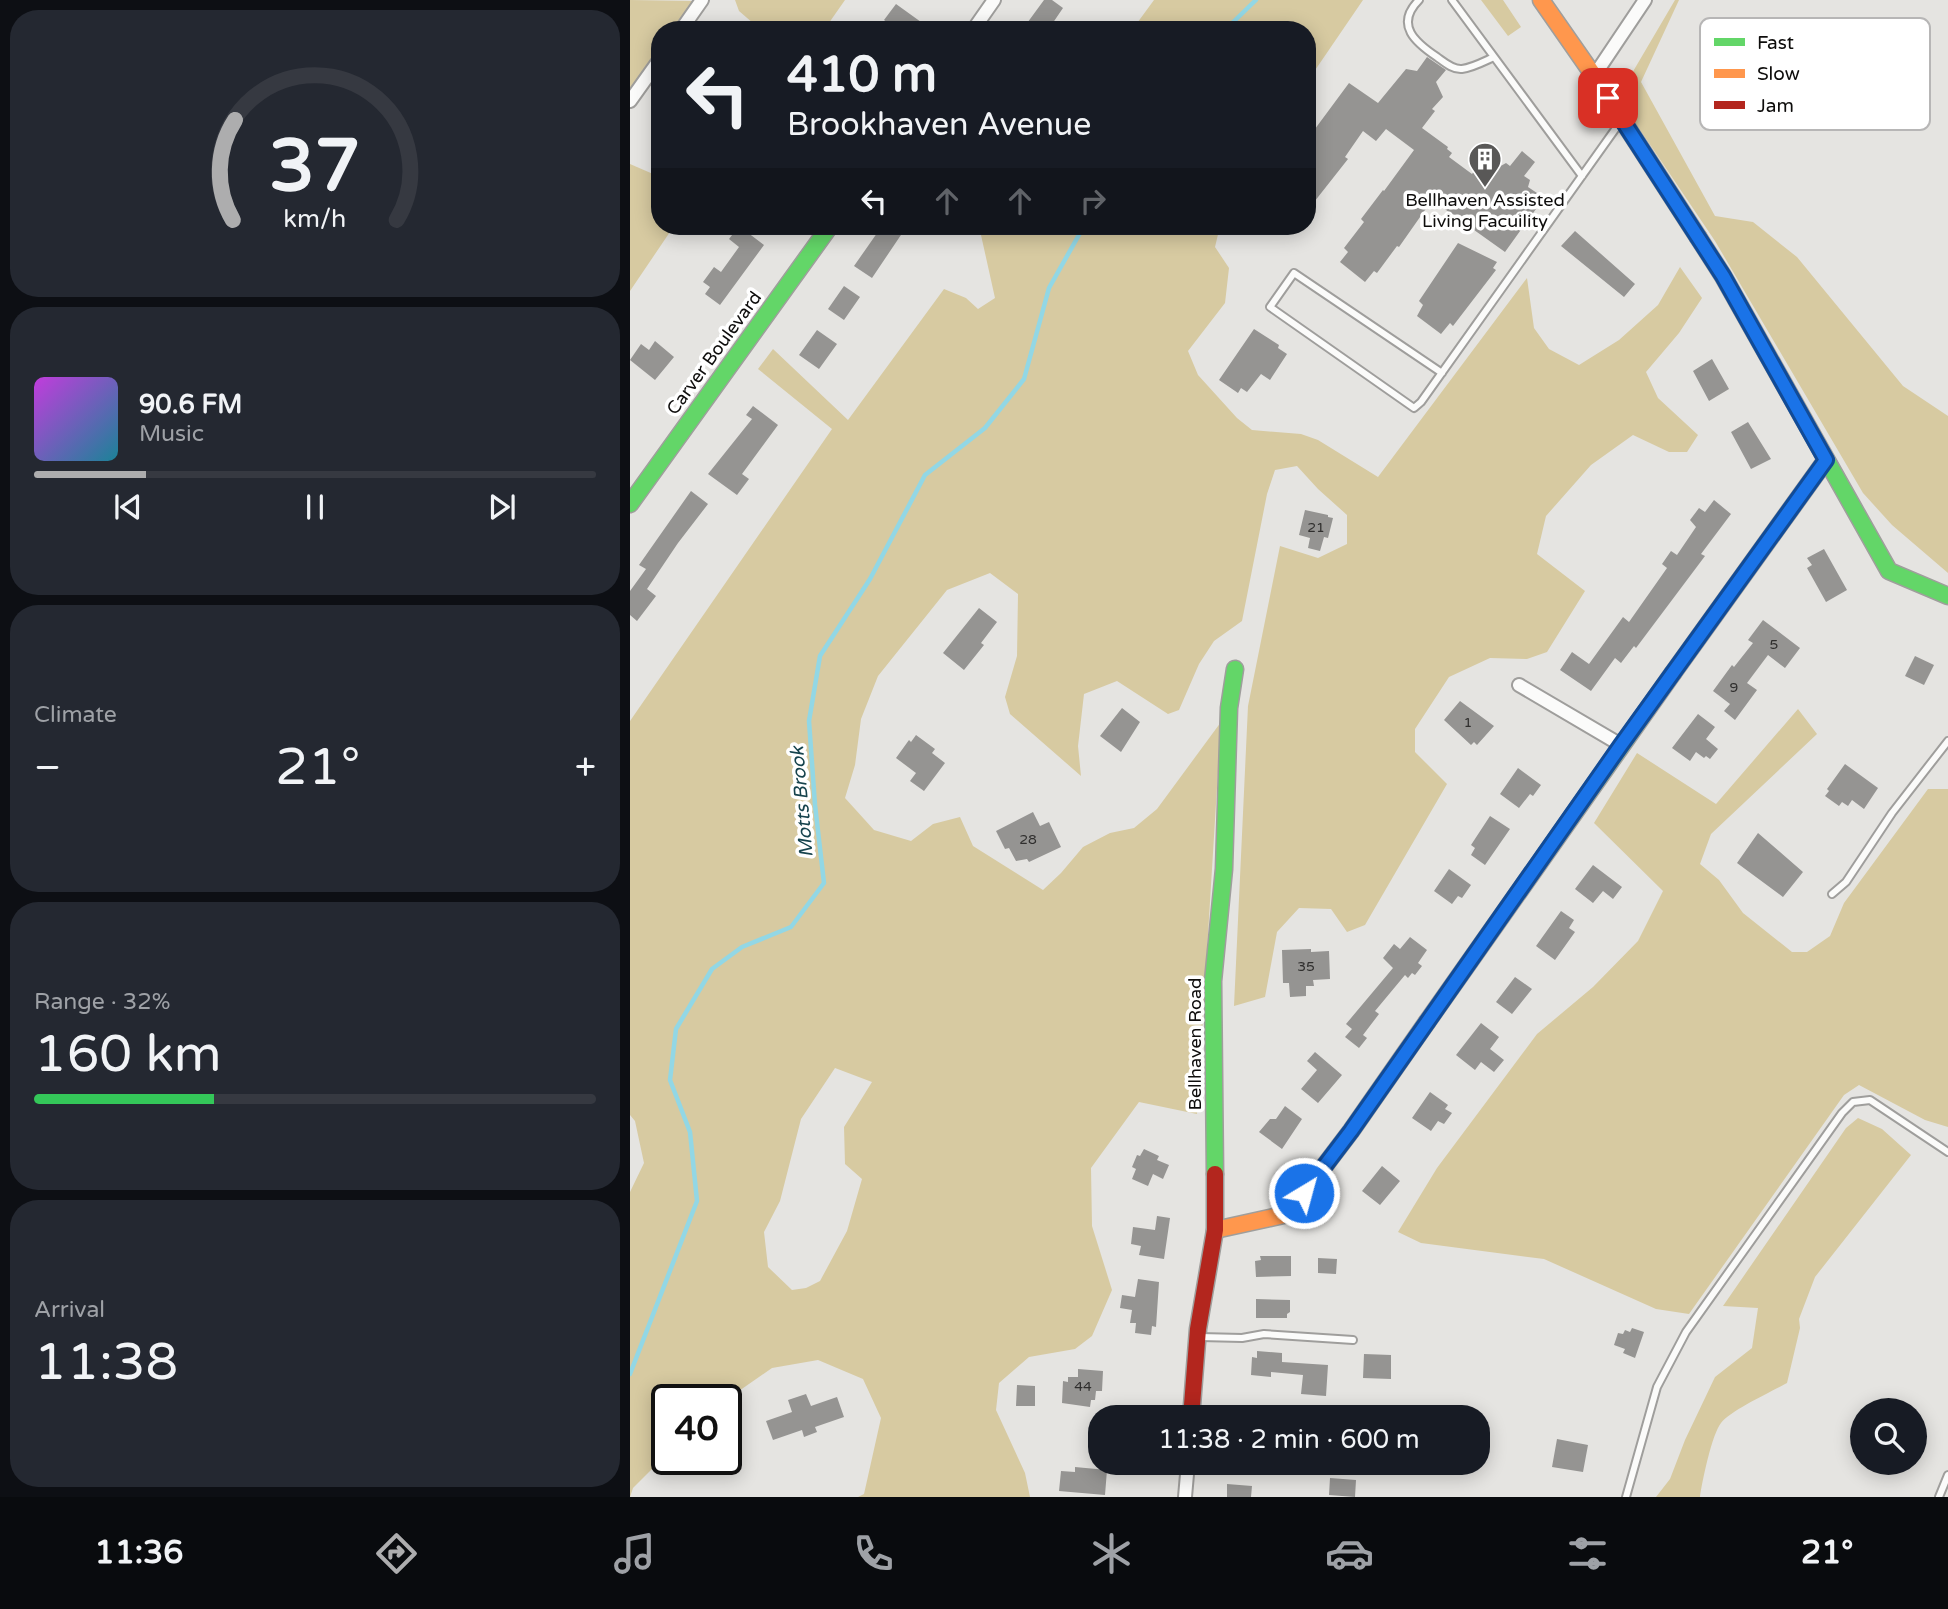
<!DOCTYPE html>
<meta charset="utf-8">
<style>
:root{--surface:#171b24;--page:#242831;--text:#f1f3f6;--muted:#9ea1a6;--line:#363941;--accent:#adadae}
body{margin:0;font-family:"Varela Round",sans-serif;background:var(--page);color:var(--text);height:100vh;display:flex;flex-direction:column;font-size:26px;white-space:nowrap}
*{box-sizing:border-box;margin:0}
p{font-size:23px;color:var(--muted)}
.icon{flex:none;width:38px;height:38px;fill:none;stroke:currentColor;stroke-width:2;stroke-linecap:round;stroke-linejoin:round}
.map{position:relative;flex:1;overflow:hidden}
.sheet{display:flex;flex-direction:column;gap:10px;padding:10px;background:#0d0f14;width:630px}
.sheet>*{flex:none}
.top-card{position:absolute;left:21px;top:21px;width:665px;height:214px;border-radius:28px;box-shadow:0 4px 18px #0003;background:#171b24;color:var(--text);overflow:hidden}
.tools{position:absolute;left:1220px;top:1398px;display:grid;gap:14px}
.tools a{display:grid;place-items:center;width:77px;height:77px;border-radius:50%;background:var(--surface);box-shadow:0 4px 18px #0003;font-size:35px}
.speed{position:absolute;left:21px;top:1384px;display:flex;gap:14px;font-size:35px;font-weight:700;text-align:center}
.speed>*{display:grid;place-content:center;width:91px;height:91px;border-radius:50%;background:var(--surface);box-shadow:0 4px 18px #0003;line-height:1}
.speed .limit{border:4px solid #111;border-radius:10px;background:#fff;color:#111}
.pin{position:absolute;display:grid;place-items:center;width:60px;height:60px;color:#fff;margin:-30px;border-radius:14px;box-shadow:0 4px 10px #0006}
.me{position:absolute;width:77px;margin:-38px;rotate:37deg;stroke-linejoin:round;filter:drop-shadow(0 0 5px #0008)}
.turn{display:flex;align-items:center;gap:24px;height:147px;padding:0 21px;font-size:32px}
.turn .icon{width:91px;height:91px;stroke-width:2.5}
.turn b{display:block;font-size:49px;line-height:60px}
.lanes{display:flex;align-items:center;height:66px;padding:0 21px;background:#0003;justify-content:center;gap:35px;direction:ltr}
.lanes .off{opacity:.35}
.big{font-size:52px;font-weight:600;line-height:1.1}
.sheet .tile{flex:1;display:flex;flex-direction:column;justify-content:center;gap:10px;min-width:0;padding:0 24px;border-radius:28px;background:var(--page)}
.sheet .dial{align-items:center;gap:0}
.dial svg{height:182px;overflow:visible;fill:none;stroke:var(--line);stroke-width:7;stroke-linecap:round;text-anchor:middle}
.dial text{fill:var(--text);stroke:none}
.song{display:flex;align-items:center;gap:21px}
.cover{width:84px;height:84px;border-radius:10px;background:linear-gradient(135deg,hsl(290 70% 55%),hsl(190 70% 35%))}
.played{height:7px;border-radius:4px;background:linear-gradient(90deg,var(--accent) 20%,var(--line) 20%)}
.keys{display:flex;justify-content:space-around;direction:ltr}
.heat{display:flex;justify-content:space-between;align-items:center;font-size:38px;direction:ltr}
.charge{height:10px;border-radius:5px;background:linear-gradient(90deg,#34c759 32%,var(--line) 0)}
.trip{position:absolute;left:458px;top:1405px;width:402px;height:70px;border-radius:28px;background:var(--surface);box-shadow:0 4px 18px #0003;font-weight:600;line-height:70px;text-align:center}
.tabs{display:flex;height:112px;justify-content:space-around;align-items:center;background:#090b0e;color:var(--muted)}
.tabs .icon{width:49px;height:49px}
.tabs .on{color:var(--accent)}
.tabs b{font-size:32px;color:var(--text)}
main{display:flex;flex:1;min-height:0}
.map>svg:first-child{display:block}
.forest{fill:#d7caa1;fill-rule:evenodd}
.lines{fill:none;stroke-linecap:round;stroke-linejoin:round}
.stream{stroke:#92d7e5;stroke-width:4.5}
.building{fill:#959492}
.lane-casing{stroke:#9f9e9c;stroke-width:10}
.street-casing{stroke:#9f9e9c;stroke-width:16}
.fast-casing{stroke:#9f9e9c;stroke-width:19}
.slow-casing{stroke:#9f9e9c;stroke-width:19}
.jam-casing{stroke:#9f9e9c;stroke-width:19}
.lane{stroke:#fbfbfa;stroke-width:6}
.street{stroke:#fbfbfa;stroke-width:12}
.fast{stroke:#63d668;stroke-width:16}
.slow{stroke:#ff974d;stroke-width:16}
.jam{stroke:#b3261e;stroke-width:16}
.route-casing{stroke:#114b97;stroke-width:18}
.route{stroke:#1a73e8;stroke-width:12}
.labels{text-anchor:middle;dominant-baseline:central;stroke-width:7;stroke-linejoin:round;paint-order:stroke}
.number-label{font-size:14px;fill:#302f2e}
.poi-label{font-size:18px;fill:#0e0d0c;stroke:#fff}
.street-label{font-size:18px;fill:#0e0d0c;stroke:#fff}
.water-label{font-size:19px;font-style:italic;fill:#16434d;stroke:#fff}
.key{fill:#fff;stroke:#b7b6b6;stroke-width:2}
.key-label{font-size:19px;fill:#0e0d0c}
</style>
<main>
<section class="sheet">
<div class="tile dial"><svg viewBox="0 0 100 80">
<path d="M14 69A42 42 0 1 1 86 69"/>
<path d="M14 69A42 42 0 0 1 15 25" stroke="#adadae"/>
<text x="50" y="56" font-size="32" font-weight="700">37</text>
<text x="50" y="72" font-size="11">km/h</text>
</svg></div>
<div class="tile">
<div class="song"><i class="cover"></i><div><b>90.6 FM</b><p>Music</p></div></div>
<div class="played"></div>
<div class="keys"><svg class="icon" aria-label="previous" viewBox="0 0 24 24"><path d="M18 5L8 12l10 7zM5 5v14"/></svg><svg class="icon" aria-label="pause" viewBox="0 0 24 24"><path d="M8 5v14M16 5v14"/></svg><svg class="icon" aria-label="next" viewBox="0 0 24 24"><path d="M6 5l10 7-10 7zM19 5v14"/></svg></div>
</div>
<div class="tile"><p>Climate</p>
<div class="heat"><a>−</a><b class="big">21°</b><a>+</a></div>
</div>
<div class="tile"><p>Range · 32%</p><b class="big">160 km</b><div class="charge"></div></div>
<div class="tile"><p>Arrival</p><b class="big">11:38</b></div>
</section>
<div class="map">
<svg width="1318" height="1497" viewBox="0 0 1318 1497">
<rect width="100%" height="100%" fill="#e5e4e1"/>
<path class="forest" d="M0,0L65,1L45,30H30V51L0,93Z
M105,0H215L194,30H131L109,11Z
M524,0H733L677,82V30H502Z
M851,0H873L891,27L878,36Z
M1045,0H1049L1011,82L1085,216L1123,222L1167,257L1273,386L1318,416V573L1262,525L1233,493L1085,241L988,97Z
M0,164L30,177V226H44L0,291Z
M357,226H590L585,247L599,268L595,303L558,351L568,375L607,418L622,430L671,434L688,440L748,477L897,278L904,328L919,349L949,365L989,340L1028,305L1050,267L1072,298L1049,333L1016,372L1028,398L1068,435L1057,452H1039L1003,435L961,465L916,516L907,554L955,591L917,652L897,659L860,658L819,677L785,729V752L817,784L735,925L717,932L701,909L669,908L647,932L635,997L604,1006L618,706L650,546L688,558L717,544V515L688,489L667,466L645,470L637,494L612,621L584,641L569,664L549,710L538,714L487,681L454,694L448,746L451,776L380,714L375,697L387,656L388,594L360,573L317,590L248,676L231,719L225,765L215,798L244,830L281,841L303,824L330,817L343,846L413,890L431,873L453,847L480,833L504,828L527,809L591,722L567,1114L509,1102L461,1168L462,1226L482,1290L462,1336L445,1349L399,1357L369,1383L366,1410L395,1473L400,1497H228L234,1494L251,1418L233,1379L188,1360L142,1368L96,1400H37V1454L3,1488L0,1497V1192L14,1163L5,1121L0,1115V721L202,429L128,369L143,349L218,420L314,289L336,298L348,309L365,298L351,235ZM205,1068L242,1082L214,1127L215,1164L232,1179L217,1231L190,1281L176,1288L162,1290L138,1267L134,1232L150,1201L171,1119Z
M1168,709L1187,734L1081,834L1070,864L1089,880L1113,913L1162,952H1177L1200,936L1214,903L1298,789H1318V1127L1295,1120L1229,1085L1214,1095L1059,1314L1026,1309L914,1259L791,1243L768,1232L807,1168L907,1034L963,987L1008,941L1033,891L964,823L1007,753L1086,804Z
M1228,1118L1252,1129L1281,1155L1185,1277L1169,1319L1170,1328L1157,1383C1141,1392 1101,1410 1091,1423C1082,1434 1072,1482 1070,1497H1026L1040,1479L1055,1440L1085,1377L1122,1348L1128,1308L1093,1306L1216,1128Z"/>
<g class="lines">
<path class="stream" d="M595,30L626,0
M0,1374L67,1201L60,1132L40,1080L46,1029L82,969L112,947L161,927L194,883L185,805L179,721L190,656L240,579L295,475L355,428L394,379L419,288L454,226"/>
</g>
<path class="building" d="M414,0H422L433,8L418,30H392Z
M266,4L291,22L285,30H255L259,24L254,20Z
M797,57L816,70L806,82L813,97L802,109L805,111L792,128L818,147L817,149L822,153L819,157L842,174L847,168L849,170L851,168L853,169L861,160L869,167L876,163L880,166L892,151L905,162L894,176L900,180L898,187L907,193L901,202L906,209L875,252L802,200L769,247L767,246L747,273L744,271L735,282L710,262L718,252L714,248L734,222L731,219L753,190L754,191L784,150L756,129L746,141L733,131L715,157L718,159L677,211V129L682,133L719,83L748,103L776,69L787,71Z
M109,226L134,245L90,305L75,294L80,287L73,282L84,267L91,272L109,247L99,239Z
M252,226H277L242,278L224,266Z
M945,231L1005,284L994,297L931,246Z
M828,243L867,262L863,268L866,270L823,326L820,323L811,334L787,316L793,305L789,301Z
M214,286L230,297L214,320L198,309Z
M624,329L649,345L648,348L657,354L640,380L631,374L617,392L611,388L608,393L589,380Z
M187,330L207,344L189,369L169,355Z
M25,341L44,357L25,380L0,360L11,344L19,350Z
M1082,359L1099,389L1079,401L1063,371Z
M123,406L148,425L112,474L119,479L107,495L78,474L122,419L116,415Z
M1118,422L1141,459L1121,469L1101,432Z
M61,491L78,504L48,543L17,589L26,596L7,621L0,615V591L16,569L9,565Z
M1084,500L1101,514L1071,554L1075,556L1006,648L1004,646L991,663L985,658L961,691L930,670L942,652L959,664L993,617L999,622L1037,568L1032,564L1041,551L1047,555L1066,527L1060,520L1069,508L1075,512Z
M675,510L698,515V517L703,518L698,538L694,537L690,551L678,548L680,538L669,535Z
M1194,549L1217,590L1196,602L1177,568L1182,565L1177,558Z
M349,608L367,622L351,643L354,645L334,670L313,653Z
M1133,620L1170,648L1155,668L1138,655L1117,683L1127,690L1105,720L1094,711L1100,704L1083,691L1102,665L1104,667L1123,643L1118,640Z
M1285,656L1304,665L1294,685L1275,676Z
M830,701L864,726L847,745L844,742L841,745L814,720Z
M492,708L510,722L491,752L470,736Z
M1068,714L1085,727L1076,739L1088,749L1080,759L1076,756L1074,758L1066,752L1060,761L1042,748Z
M286,735L305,749L302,753L315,763L294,791L280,781L286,773L266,758L279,740L281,742Z
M1215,764L1248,788L1234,809L1222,800L1218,806L1212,802L1209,806L1195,796L1199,791L1197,789Z
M888,768L911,785L903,796L900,794L889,808L870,794Z
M403,812L410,826L419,822L431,847L399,862L397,859L386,861L379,848L375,849L366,831Z
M860,816L880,829L855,865L841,855L845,848L841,845Z
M1128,833L1173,872L1153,897L1107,863Z
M963,865L992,887L983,899L973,891L963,903L945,889Z
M819,869L841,885L832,898L828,896L822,904L804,891Z
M931,911L944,920L939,928L945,932L925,960L906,946Z
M780,937L797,950L788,963L792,966L785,975L782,973L778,978L775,975L745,1011L749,1014L733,1035L737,1038L729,1048L715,1037L722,1029L716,1024L763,968L753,958L764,944L770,949Z
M681,949V952L699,951L700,979L683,980L684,986H676V996L660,997L659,983H653L652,950Z
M885,977L902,989L882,1014L866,1002Z
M851,1023L869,1037L860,1049L874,1060L864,1072L851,1062L845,1070L826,1055Z
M685,1052L712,1075L688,1103L671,1089L687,1070L677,1061Z
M800,1092L818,1105L815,1109L822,1113L814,1124L808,1121L801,1131L782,1118Z
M655,1106L672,1119L652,1149L629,1132L640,1119H646Z
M514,1149L529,1156L527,1160L539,1165L533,1179L523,1174L518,1186L502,1179L506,1169L502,1167L507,1155L510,1156Z
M752,1166L770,1181L750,1205L732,1191Z
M527,1216L540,1218L534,1259L509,1255L511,1246L501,1244L503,1227L525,1230Z
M630,1256H661V1276L626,1277L625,1261L631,1260Z
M688,1258L707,1259L706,1274L688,1273Z
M508,1279L529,1282L526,1327L522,1326L521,1335L505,1333L506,1323H500L502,1310L490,1308L492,1295L505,1297Z
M626,1299L660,1300V1312L657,1314V1318H626Z
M1002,1328L1014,1332L1005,1358L993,1353L995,1349L984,1345L988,1333L993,1334L995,1330L1000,1332Z
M627,1351L652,1353V1362L698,1365L696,1396L671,1394L673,1375L641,1372V1377L621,1375L622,1357L627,1358Z
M734,1354L761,1355V1379L733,1378Z
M448,1369L473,1371L472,1391H466L465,1400H461L460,1407L432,1403L433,1381L438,1382V1377H448Z
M387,1385L405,1386V1406H386Z
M176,1394L181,1406L207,1397L214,1417L185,1427L187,1432L174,1437L172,1430L143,1440L136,1421L162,1412L158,1400Z
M927,1439L958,1445L953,1472L922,1467Z
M445,1467L477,1470L475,1495L429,1491L431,1471L445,1472Z
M700,1478L726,1480L725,1497L699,1495Z
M597,1484L622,1486L621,1497H597Z"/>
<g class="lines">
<defs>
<path id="lane" d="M789,0C764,25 786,43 807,57C814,62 823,70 832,69C842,68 855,61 864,57
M822,0L952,176
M812,373L664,273L640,307L784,408L791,402L991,121
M1202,894L1216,882L1262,813L1318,741
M570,1337L612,1338L634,1334L723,1340
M996,1497L1027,1387L1056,1332L1212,1113L1223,1102L1240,1100L1318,1152
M1309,1497L1318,1475"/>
<path id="street" d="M51,30L72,0
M343,30L364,0
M964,76L1015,0
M0,101L30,59
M889,685L991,745
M555,1497L558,1463"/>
<path id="fast" d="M1068,237L1093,276L1259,571L1318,596
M0,504L200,226
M797,1022L1043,673
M585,1174L583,981L594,869L599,708L605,669"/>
<path id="slow" d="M911,0L964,76L1068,237
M585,1230L658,1214L721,1131L797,1022"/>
<path id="jam" d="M1043,673L1196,460
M561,1418L568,1329L585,1230V1174"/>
</defs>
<use href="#lane" class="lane-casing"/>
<use href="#street" class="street-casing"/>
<use href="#fast" class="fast-casing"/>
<use href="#slow" class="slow-casing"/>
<use href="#jam" class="jam-casing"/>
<use href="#lane" class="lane"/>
<use href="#street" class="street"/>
<use href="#fast" class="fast"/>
<use href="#slow" class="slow"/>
<use href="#jam" class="jam"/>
</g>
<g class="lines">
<defs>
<path id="route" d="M674,1193L721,1131L991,745L1196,460L1093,276L978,98"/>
</defs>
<use href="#route" class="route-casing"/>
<use href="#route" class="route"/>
</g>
<defs>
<symbol id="building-pin" viewBox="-11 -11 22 30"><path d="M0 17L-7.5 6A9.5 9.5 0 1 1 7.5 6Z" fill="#595857" stroke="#fff"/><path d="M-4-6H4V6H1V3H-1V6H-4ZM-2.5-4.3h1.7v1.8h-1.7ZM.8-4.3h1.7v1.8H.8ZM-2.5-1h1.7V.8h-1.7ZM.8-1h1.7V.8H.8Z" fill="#fff"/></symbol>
</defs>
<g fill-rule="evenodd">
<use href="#building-pin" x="836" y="140" width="38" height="52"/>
</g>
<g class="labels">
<g class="number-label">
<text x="686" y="527">21</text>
<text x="1144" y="644">5</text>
<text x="1104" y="687">9</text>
<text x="838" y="722">1</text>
<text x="398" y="839">28</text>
<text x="676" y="966">35</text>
<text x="453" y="1386">44</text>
</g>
<g class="poi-label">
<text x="855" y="200">Bellhaven Assisted<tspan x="855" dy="21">Living Facuility</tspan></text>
</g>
<g class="street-label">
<text transform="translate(84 353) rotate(-54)">Carver Boulevard</text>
<text transform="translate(565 1044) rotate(-90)">Bellhaven Road</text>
</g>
<g class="water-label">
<text transform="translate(172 802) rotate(-95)">Motts Brook</text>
</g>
</g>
<rect x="1070" y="18" width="230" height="112" rx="10" class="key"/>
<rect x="1084" y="38" width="31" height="8" fill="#63d668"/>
<rect x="1084" y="69" width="31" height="9" fill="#ff974d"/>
<rect x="1084" y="101" width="31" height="8" fill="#b3261e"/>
<g class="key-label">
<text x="1127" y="49">Fast</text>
<text x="1127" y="80">Slow</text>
<text x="1127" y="112">Jam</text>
</g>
</svg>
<div class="tools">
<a><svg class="icon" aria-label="search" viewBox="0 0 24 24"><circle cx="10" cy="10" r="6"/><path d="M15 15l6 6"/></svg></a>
</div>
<div class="speed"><div class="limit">40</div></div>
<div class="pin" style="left:978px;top:98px;background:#d93025"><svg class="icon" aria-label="arrive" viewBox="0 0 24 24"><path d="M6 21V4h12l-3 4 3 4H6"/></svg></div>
<svg class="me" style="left:674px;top:1193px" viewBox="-20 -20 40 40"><circle r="17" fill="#1a73e8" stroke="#fff" stroke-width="3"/><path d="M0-11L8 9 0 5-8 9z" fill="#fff"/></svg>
<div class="trip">11:38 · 2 min · 600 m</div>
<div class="top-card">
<div class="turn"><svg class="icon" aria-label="left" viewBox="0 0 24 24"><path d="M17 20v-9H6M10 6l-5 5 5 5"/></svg><div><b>410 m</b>Brookhaven Avenue</div></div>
<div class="lanes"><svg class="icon" aria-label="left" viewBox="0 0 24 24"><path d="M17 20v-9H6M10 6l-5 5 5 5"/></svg><svg class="icon off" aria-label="ahead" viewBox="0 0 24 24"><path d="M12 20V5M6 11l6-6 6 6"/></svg><svg class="icon off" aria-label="ahead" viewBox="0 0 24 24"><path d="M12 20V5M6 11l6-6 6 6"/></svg><svg class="icon off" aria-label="right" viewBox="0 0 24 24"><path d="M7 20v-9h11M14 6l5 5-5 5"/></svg></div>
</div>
</div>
</main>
<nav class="tabs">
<b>11:36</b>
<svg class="icon on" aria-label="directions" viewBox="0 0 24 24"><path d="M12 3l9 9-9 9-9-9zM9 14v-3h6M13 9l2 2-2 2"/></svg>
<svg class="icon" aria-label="music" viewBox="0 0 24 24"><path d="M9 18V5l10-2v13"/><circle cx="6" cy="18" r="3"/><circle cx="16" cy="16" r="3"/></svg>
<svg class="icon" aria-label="phone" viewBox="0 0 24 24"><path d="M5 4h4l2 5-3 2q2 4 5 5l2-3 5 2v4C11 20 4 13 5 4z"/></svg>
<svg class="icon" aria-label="climate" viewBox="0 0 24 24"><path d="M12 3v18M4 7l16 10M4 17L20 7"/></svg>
<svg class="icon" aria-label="car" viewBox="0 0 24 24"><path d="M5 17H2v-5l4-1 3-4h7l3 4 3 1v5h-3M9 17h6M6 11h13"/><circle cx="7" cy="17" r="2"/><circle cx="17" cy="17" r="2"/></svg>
<svg class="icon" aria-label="filters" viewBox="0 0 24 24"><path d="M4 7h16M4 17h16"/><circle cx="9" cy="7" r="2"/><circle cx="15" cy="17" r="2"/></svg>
<b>21°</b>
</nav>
